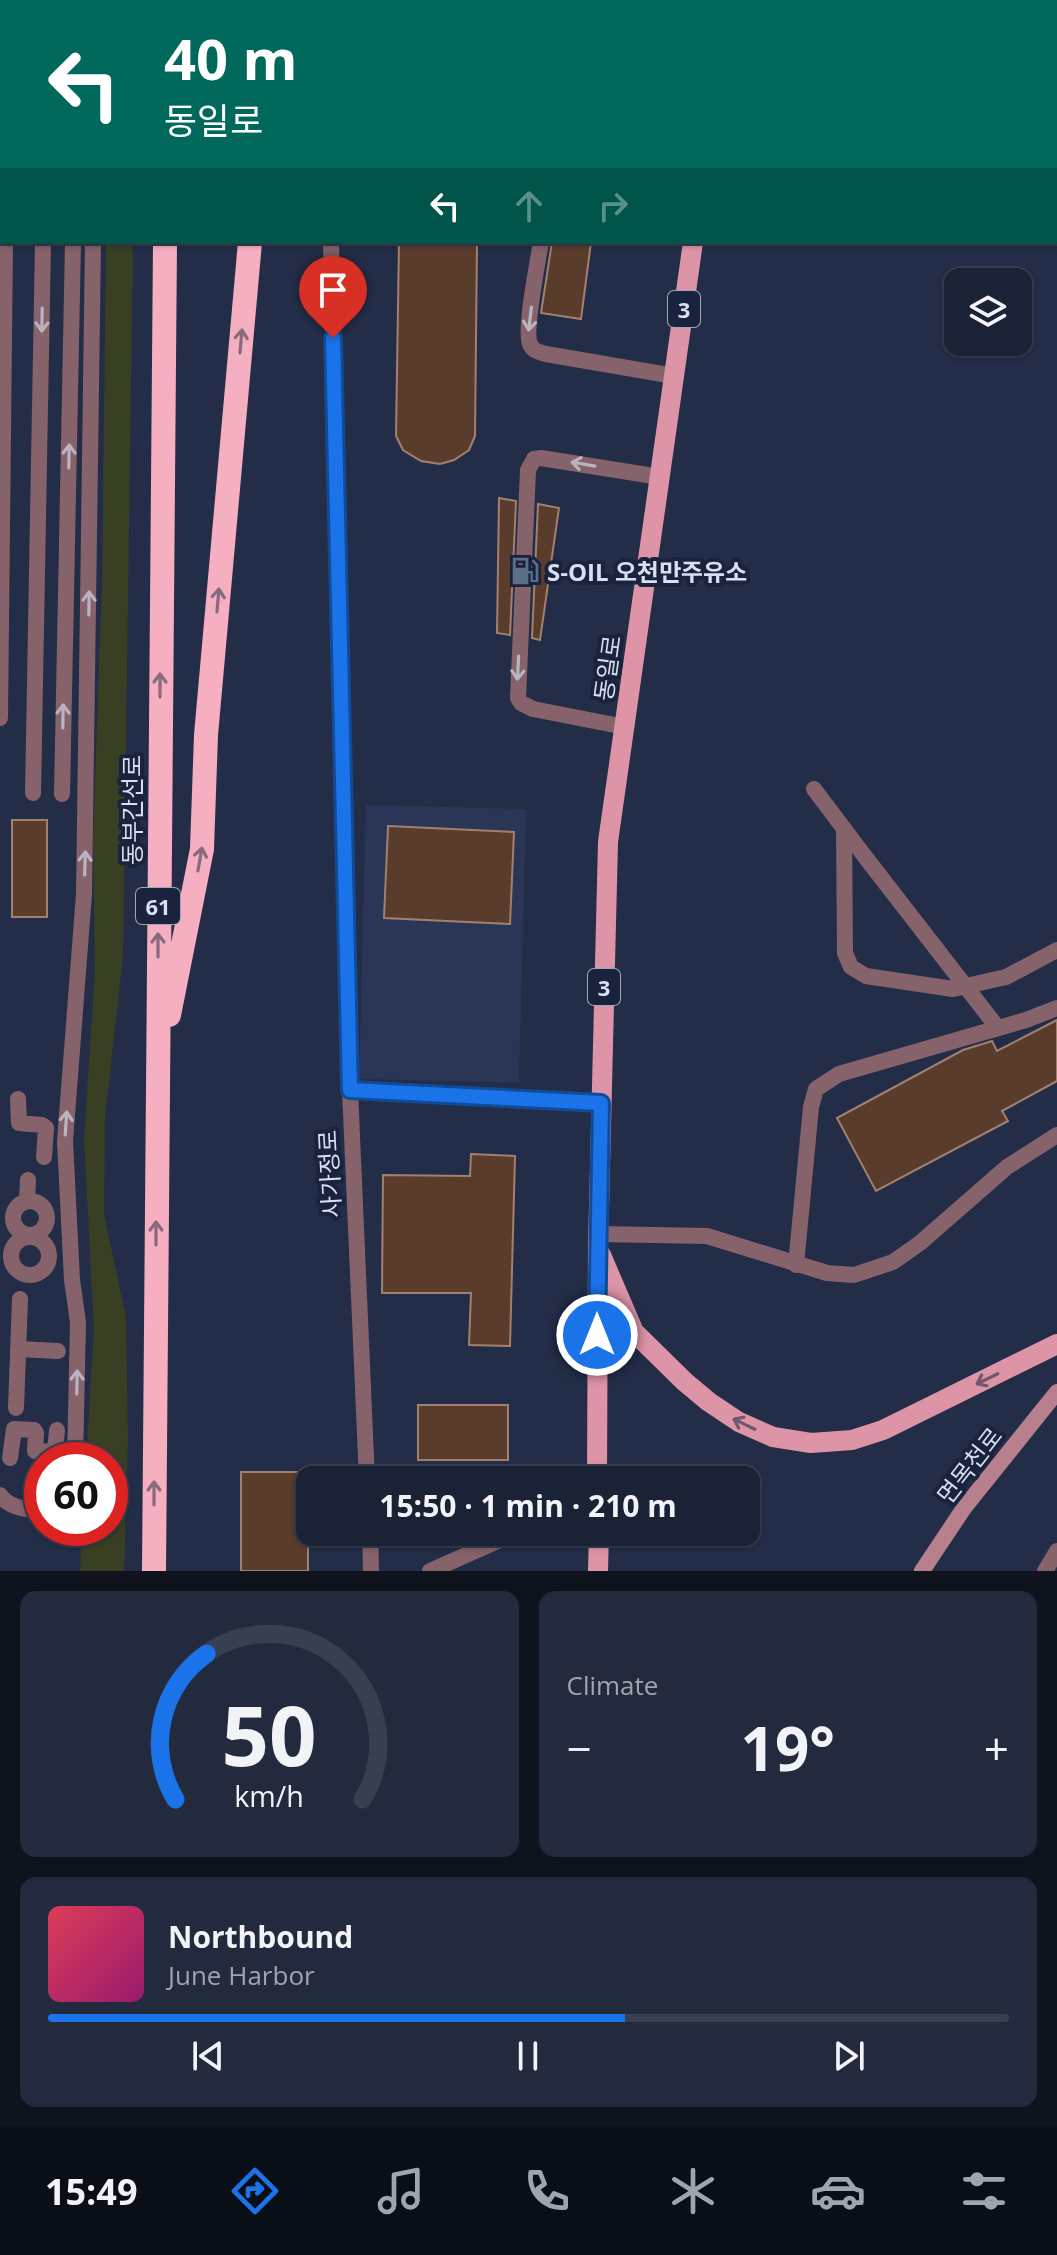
<!DOCTYPE html>
<meta charset="utf-8">
<style>
:root{--surface:#1a2236;--page:#232a3e;--text:#f1f3f6;--muted:#9fa4ad;--line:#383f51;--accent:#1a73e8}
body{margin:0;font-family:"Open Sans","Noto Sans KR",sans-serif;background:var(--page);color:var(--text);height:100vh;display:flex;flex-direction:column;font-size:30px;white-space:nowrap}
*{box-sizing:border-box;margin:0}
p{font-size:26px;color:var(--muted)}
.icon{flex:none;width:44px;height:44px;fill:none;stroke:currentColor;stroke-width:2;stroke-linecap:round;stroke-linejoin:round}
.map{position:relative;height:1571px;overflow:hidden}
.side{display:flex;flex-direction:column;gap:20px;padding:20px;background:#0e131e;flex:1}
.side>*{flex:none}
.hud{position:absolute;left:0px;top:0px;width:1058px;height:244px;box-shadow:0 2px 6px #0004,0 0 0 2px var(--line);background:#00695c;color:#fff;overflow:hidden}
.controls{position:absolute;left:944px;top:268px;display:grid;gap:16px}
.controls a{display:grid;place-items:center;width:88px;height:88px;border-radius:16px;background:var(--surface);box-shadow:0 2px 6px #0004,0 0 0 2px var(--line);font-size:40px}
.speed{position:absolute;left:24px;top:1442px;display:flex;gap:16px;font-size:40px;font-weight:700;text-align:center}
.speed>*{display:grid;place-content:center;width:104px;height:104px;border-radius:50%;background:var(--surface);box-shadow:0 2px 6px #0004,0 0 0 2px var(--line);line-height:1}
.speed .limit{border:12px solid #d22;background:#fff;color:#111}
.pin{position:absolute;display:grid;place-items:center;width:68px;height:68px;color:#fff;margin:-82px -34px;border-radius:50% 50% 50% 0;rotate:-45deg;box-shadow:0 0 8px #0007}
.pin .icon{rotate:45deg}
.me{position:absolute;width:88px;margin:-44px;rotate:0deg;stroke-linejoin:round;filter:drop-shadow(0 0 6px #0008)}
.turn{display:flex;align-items:center;gap:28px;height:168px;padding:0 32px;font-size:36px}
.turn .icon{width:104px;height:104px;stroke-width:2.5}
.turn b{display:block;font-size:56px;line-height:68px}
.lanes{display:flex;align-items:center;height:76px;padding:0 32px;background:#0003;justify-content:center;gap:40px;direction:ltr}
.lanes .off{opacity:.35}
.big{font-size:60px;font-weight:700;line-height:1.1}
.side .widget{flex:1;display:flex;flex-direction:column;justify-content:center;gap:12px;min-width:0;padding:0 28px;border-radius:16px;background:var(--page)}
.side .dial{align-items:center;gap:0}
.dial svg{height:208px;overflow:visible;fill:none;stroke:var(--line);stroke-width:7;stroke-linecap:round;text-anchor:middle}
.dial text{fill:var(--text);stroke:none}
.song{display:flex;align-items:center;gap:24px}
.cover{width:96px;height:96px;border-radius:12px;background:linear-gradient(135deg,hsl(350 70% 55%),hsl(320 70% 35%))}
.played{height:8px;border-radius:4px;background:linear-gradient(90deg,var(--accent) 60%,var(--line) 60%)}
.keys{display:flex;justify-content:space-around;direction:ltr}
.heat{display:flex;justify-content:space-between;align-items:center;font-size:44px;direction:ltr}
.side .tiles{flex:1;display:grid;gap:20px;grid-template-columns:1fr 1fr}
.widget:last-child{grid-column:span 2}
.trip{position:absolute;left:296px;top:1466px;width:464px;height:80px;border-radius:16px;background:var(--surface);box-shadow:0 2px 6px #0004,0 0 0 2px var(--line);font-weight:700;line-height:80px;text-align:center}
.dock{display:flex;height:128px;justify-content:space-around;align-items:center;background:#0a0e16;color:var(--muted)}
.dock .icon{width:56px;height:56px}
.dock .active{color:var(--accent)}
.dock b{font-size:36px;color:var(--text)}
.map>svg:first-child{display:block}
.built{fill:#2b3656}
.green{fill:#393f22}
.building{fill:#5a3c2c;stroke:#a2806e;stroke-width:2}
.lines{fill:none;stroke-linecap:round;stroke-linejoin:round}
.lane{stroke:#86626b;stroke-width:16}
.secondary{stroke:#b87f8d;stroke-width:16}
.primary{stroke:#dd94a7;stroke-width:20}
.highway{stroke:#f5afc0;stroke-width:24}
.lane-bridge{stroke:#86626b;stroke-width:16}
.oneway{stroke:#bbb3c1}
.oneway2{stroke:#88697e}
.oneway3{stroke:#72566d}
.route-casing{stroke:#114b97;stroke-width:20}
.route{stroke:#1a73e8;stroke-width:14}
.labels{text-anchor:middle;dominant-baseline:central;stroke-width:8;stroke-linejoin:round;paint-order:stroke}
.shield{fill:#1a233d;stroke:#9fa7ba;stroke-width:2}
.shield-label{font-size:22px;font-weight:bold;fill:#d8dff0}
.poi-label{font-size:24px;font-weight:bold;fill:#d8dff0;stroke:#1a233d;text-anchor:start}
.street-label{font-size:24px;fill:#d8dff0;stroke:#1a233d}
</style>
<div class="map">
<svg width="1057" height="1571" viewBox="0 0 1057 1571">
<rect width="100%" height="100%" fill="#232d48"/>
<path class="built" d="M366,805L526,809L519,1083L359,1079Z"/>
<path class="green" d="M106,242H133L123,956L105,1117L104,1214L126,1318L128,1438L124,1571H80L82,1528H110V1460H86L94,1329L84,1139L95,971L93,840L102,582Z"/>
<path class="building" d="M399,242H477L475,436L469,450L454,460L440,464L421,461L403,450L396,436Z
M552,242H591L581,319L541,313Z
M499,498L516,501L510,635L497,633Z
M538,504L559,508L540,640L532,638Z
M12,820H47V917H12Z
M388,826L514,832L510,924L384,918Z
M1057,1020V1081L1002,1111L1008,1121L876,1191L837,1118L963,1050L992,1041L997,1051Z
M471,1154L515,1156L510,1346L469,1345L471,1293H382L383,1175L470,1176Z
M418,1405H508V1460H418Z
M241,1472H308V1571H241Z"/>
<g class="lines">
<path class="lane" d="M2,0V8
M94,0V2
M331,242L350,1090L367,1480
M541,242C538,261 524,331 530,344C533,351 539,352 546,354L674,376
M0,718L5,242
M625,727L533,709L521,703L518,698L528,470L534,459L541,458L660,477
M814,789L866,858
M33,793L43,242
M62,794L73,242
M844,829L845,953L851,967L866,976L953,989L1006,977L1057,950
M350,1090L601,1103
M18,1099L19,1123L42,1125L46,1128L44,1157
M13 1218a17 17 0 1 1 34 0a17 17 0 1 1-34 0Z
M27,1201L28,1180
M598,1234L707,1236L827,1273L854,1275L893,1262L920,1243L1007,1167L1057,1135
M11 1256a19 19 0 1 1 38 0a19 19 0 1 1-38 0Z
M796,1265L811,1107L816,1089L839,1074L1026,1020L1057,1008
M18,1349L58,1351
M16,1408L20,1299
M10,1458L14,1429L34,1430L36,1433L35,1451L55,1452L57,1430
M75,1460L78,1322L72,1280L65,1141L84,894L93,242
M0,1495C9,1508 27,1510 42,1510
M370,1532L371,1571
M430,1571L518,1532
M1045,1571L1057,1551"/>
<path class="secondary" d="M922,1571L964,1508L1057,1392"/>
<path class="primary" d="M727,2V0
M601,1255L634,1332L685,1382L709,1402L739,1422L773,1437L811,1443L852,1440L883,1430L1057,1344
M597,1480L598,1248L608,842L693,242
M598,1571L599,1532"/>
<path class="highway" d="M164,0V2
M271,2V0
M169,1015L202,849L206,735L250,242
M154,1571L165,242"/>
<path class="lane-bridge" d="M866,858L997,1027"/>
</g>
<defs><path id="oneway-shaft" d="M-6 0H5M1.5-3L5.5 0L1.5 3" fill="none" stroke-width="1.6" stroke-linecap="round" stroke-linejoin="round" transform="scale(2)"/></defs>
<g class="oneway">
<use href="#oneway-shaft" transform="translate(530 319) rotate(97)"/>
<use href="#oneway-shaft" transform="translate(42 320) rotate(91)"/>
<use href="#oneway-shaft" transform="translate(69 456) rotate(-89)"/>
<use href="#oneway-shaft" transform="translate(583 464) rotate(-170)"/>
<use href="#oneway-shaft" transform="translate(89 603) rotate(-89)"/>
<use href="#oneway-shaft" transform="translate(518 668) rotate(93)"/>
<use href="#oneway-shaft" transform="translate(63 716) rotate(-89)"/>
<use href="#oneway-shaft" transform="translate(85 863) rotate(-88)"/>
<use href="#oneway-shaft" transform="translate(66 1123) rotate(-86)"/>
<use href="#oneway-shaft" transform="translate(77 1382) rotate(-89)"/>
</g>
<g class="oneway2">
<use href="#oneway-shaft" transform="translate(241 341) rotate(-85)"/>
<use href="#oneway-shaft" transform="translate(218 600) rotate(-85)"/>
<use href="#oneway-shaft" transform="translate(160 685) rotate(-90)"/>
<use href="#oneway-shaft" transform="translate(200 859) rotate(-80)"/>
<use href="#oneway-shaft" transform="translate(158 945) rotate(-90)"/>
<use href="#oneway-shaft" transform="translate(156 1233) rotate(-90)"/>
<use href="#oneway-shaft" transform="translate(154 1493) rotate(-90)"/>
</g>
<g class="oneway3">
<use href="#oneway-shaft" transform="translate(987 1379) rotate(154)"/>
<use href="#oneway-shaft" transform="translate(744 1424) rotate(-154)"/>
</g>
<g class="lines">
<defs>
<path id="route" d="M333,338L350,1090L601,1103L597,1335"/>
</defs>
<use href="#route" class="route-casing"/>
<use href="#route" class="route"/>
</g>
<defs>
<symbol id="fuel-bare" viewBox="-9 -9 18 18"><path d="M-5.5-6h7V0h2V4h1.3V-2.5L3-4.5l.8-.8L6-3V5H2.5V1h-1V6h-7ZM-4.2-4.7v3.2H.2V-4.7Z" fill="#5c6f8a" stroke="#1a233d" stroke-width="2.5" paint-order="stroke"/></symbol>
</defs>
<g fill-rule="evenodd">
<use href="#fuel-bare" x="505" y="551" width="40" height="40"/>
</g>
<g class="labels">
<g class="shield">
<rect x="668" y="291" width="32" height="36" rx="6"/>
<rect x="136" y="888" width="44" height="36" rx="6"/>
<rect x="588" y="969" width="32" height="36" rx="6"/>
</g>
<g class="shield-label">
<text x="684" y="309">3</text>
<text x="158" y="906">61</text>
<text x="604" y="987">3</text>
</g>
<g class="poi-label">
<text x="547" y="571">S-OIL 오천만주유소</text>
</g>
<g class="street-label">
<text transform="translate(607 668) rotate(-82)">동일로</text>
<text transform="translate(131 810) rotate(-90)">동부간선로</text>
<text transform="translate(329 1174) rotate(-93)">사가정로</text>
<text transform="translate(969 1465) rotate(-52)">면목천로</text>
</g>
</g>
</svg>
<div class="controls">
<a><svg class="icon" aria-label="layers" viewBox="0 0 24 24"><path d="M12 4l9 5-9 5-9-5zM3 14l9 5 9-5"/></svg></a>
</div>
<div class="speed"><div class="limit">60</div></div>
<div class="pin" style="left:333px;top:338px;background:#d93025"><svg class="icon" aria-label="arrive" viewBox="0 0 24 24"><path d="M6 21V4h12l-3 4 3 4H6"/></svg></div>
<svg class="me" style="left:597px;top:1335px" viewBox="-20 -20 40 40"><circle r="17" fill="#1a73e8" stroke="#fff" stroke-width="3"/><path d="M0-11L8 9 0 5-8 9z" fill="#fff"/></svg>
<div class="trip">15:50 · 1 min · 210 m</div>
<div class="hud">
<div class="turn"><svg class="icon" aria-label="left" viewBox="0 0 24 24"><path d="M17 20v-9H6M10 6l-5 5 5 5"/></svg><div><b>40 m</b>동일로</div></div>
<div class="lanes"><svg class="icon" aria-label="left" viewBox="0 0 24 24"><path d="M17 20v-9H6M10 6l-5 5 5 5"/></svg><svg class="icon off" aria-label="ahead" viewBox="0 0 24 24"><path d="M12 20V5M6 11l6-6 6 6"/></svg><svg class="icon off" aria-label="right" viewBox="0 0 24 24"><path d="M7 20v-9h11M14 6l5 5-5 5"/></svg></div>
</div>
</div>
<section class="side">
<div class="tiles">
<div class="widget dial"><svg viewBox="0 0 100 80">
<path d="M14 69A42 42 0 1 1 86 69"/>
<path d="M14 69A42 42 0 0 1 26 13" stroke="#1a73e8"/>
<text x="50" y="56" font-size="32" font-weight="700">50</text>
<text x="50" y="72" font-size="11">km/h</text>
</svg></div>
<div class="widget"><p>Climate</p>
<div class="heat"><a>−</a><b class="big">19°</b><a>+</a></div>
</div>
<div class="widget">
<div class="song"><i class="cover"></i><div><b>Northbound</b><p>June Harbor</p></div></div>
<div class="played"></div>
<div class="keys"><svg class="icon" aria-label="previous" viewBox="0 0 24 24"><path d="M18 5L8 12l10 7zM5 5v14"/></svg><svg class="icon" aria-label="pause" viewBox="0 0 24 24"><path d="M8 5v14M16 5v14"/></svg><svg class="icon" aria-label="next" viewBox="0 0 24 24"><path d="M6 5l10 7-10 7zM19 5v14"/></svg></div>
</div>
</div>
</section>
<nav class="dock">
<b>15:49</b>
<svg class="icon active" aria-label="directions" viewBox="0 0 24 24"><path d="M12 3l9 9-9 9-9-9zM9 14v-3h6M13 9l2 2-2 2"/></svg>
<svg class="icon" aria-label="music" viewBox="0 0 24 24"><path d="M9 18V5l10-2v13"/><circle cx="6" cy="18" r="3"/><circle cx="16" cy="16" r="3"/></svg>
<svg class="icon" aria-label="phone" viewBox="0 0 24 24"><path d="M5 4h4l2 5-3 2q2 4 5 5l2-3 5 2v4C11 20 4 13 5 4z"/></svg>
<svg class="icon" aria-label="climate" viewBox="0 0 24 24"><path d="M12 3v18M4 7l16 10M4 17L20 7"/></svg>
<svg class="icon" aria-label="car" viewBox="0 0 24 24"><path d="M5 17H2v-5l4-1 3-4h7l3 4 3 1v5h-3M9 17h6M6 11h13"/><circle cx="7" cy="17" r="2"/><circle cx="17" cy="17" r="2"/></svg>
<svg class="icon" aria-label="filters" viewBox="0 0 24 24"><path d="M4 7h16M4 17h16"/><circle cx="9" cy="7" r="2"/><circle cx="15" cy="17" r="2"/></svg>
</nav>
